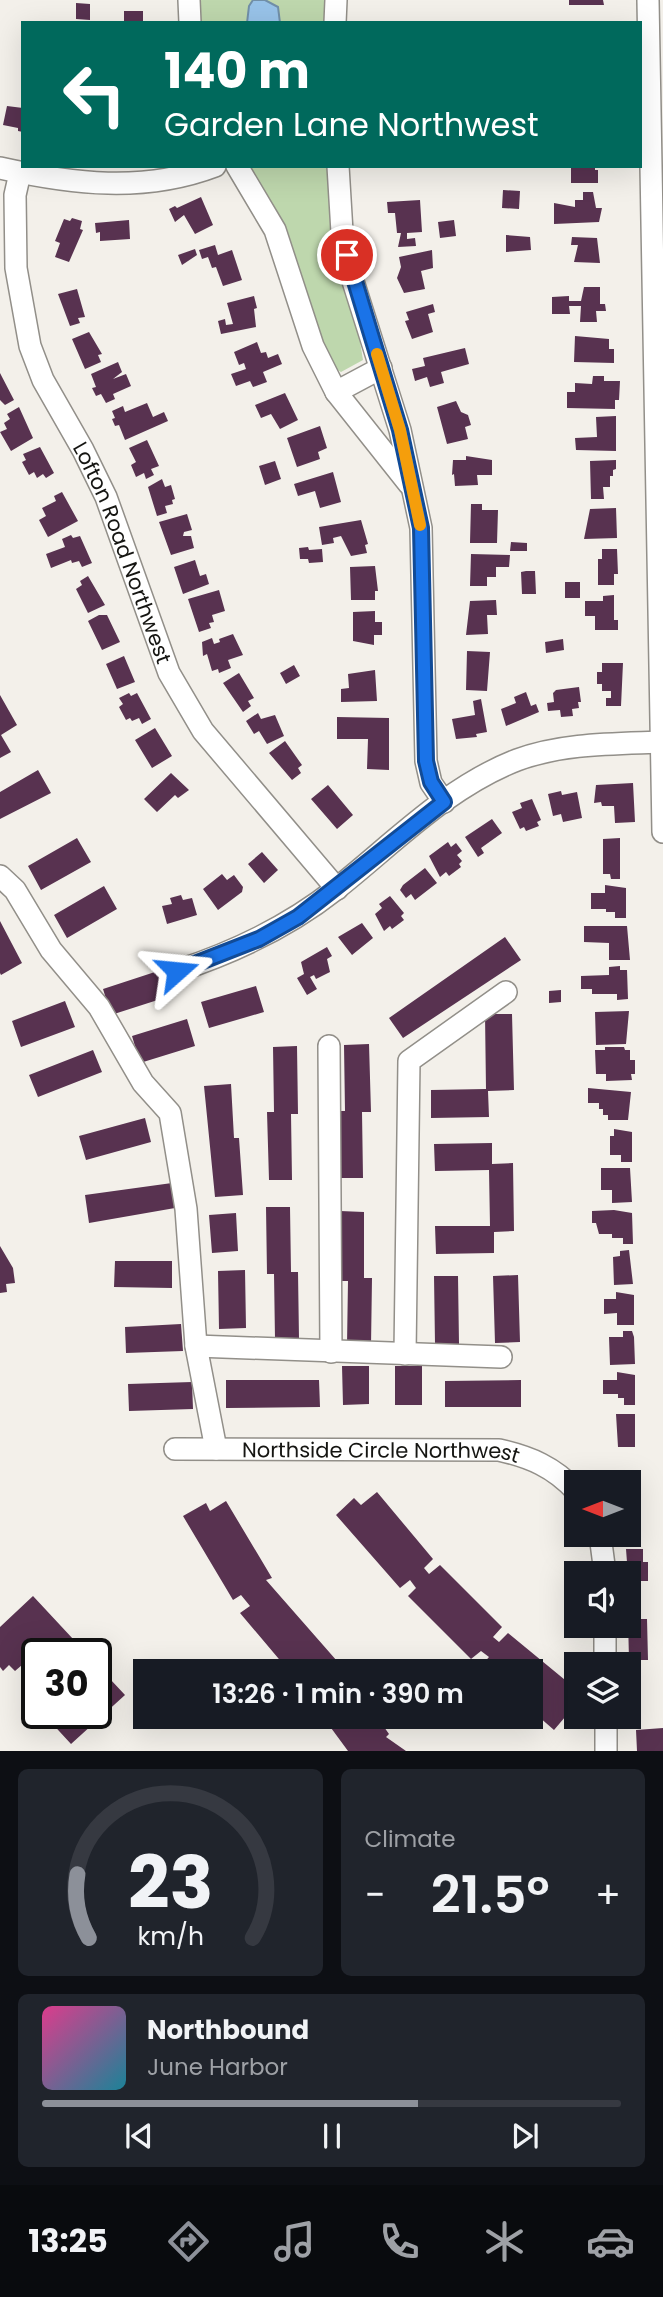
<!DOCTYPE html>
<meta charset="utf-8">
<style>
:root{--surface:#171b24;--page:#20242c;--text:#f1f3f6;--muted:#9ea1a6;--line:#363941;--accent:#8c9099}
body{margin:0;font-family:Poppins,sans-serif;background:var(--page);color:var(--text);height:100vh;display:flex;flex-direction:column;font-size:26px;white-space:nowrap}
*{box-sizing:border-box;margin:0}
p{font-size:23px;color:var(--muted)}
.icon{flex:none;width:38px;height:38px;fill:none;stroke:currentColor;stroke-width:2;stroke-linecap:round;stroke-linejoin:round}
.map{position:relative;height:1751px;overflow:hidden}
.side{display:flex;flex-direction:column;gap:18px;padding:18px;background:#0d0f14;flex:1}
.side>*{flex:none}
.guide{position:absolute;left:21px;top:21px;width:621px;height:147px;border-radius:0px;box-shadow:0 7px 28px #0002;background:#00695c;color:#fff;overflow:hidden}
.needle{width:46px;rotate:270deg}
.buttons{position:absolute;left:564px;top:1470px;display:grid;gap:14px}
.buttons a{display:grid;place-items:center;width:77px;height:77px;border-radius:0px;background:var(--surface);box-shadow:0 7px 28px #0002;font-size:35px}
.speed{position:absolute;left:21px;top:1638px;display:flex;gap:14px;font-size:35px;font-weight:700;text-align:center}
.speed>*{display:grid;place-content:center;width:91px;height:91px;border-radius:50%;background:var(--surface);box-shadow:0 7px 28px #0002;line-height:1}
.speed .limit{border:4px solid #111;border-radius:10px;background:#fff;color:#111}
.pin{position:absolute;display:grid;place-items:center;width:60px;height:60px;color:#fff;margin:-30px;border:4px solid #fff;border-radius:50%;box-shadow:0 2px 7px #0007}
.me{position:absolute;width:77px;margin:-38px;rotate:72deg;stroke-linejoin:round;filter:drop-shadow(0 0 5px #0008)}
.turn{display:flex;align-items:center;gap:24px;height:147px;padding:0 28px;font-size:32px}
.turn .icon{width:91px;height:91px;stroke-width:2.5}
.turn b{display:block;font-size:49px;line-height:60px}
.big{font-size:52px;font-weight:600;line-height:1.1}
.side .widget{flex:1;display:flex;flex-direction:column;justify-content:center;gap:10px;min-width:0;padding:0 24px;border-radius:10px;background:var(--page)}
.side .dial{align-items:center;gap:0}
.dial svg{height:182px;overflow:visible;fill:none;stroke:var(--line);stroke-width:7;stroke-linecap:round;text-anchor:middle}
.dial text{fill:var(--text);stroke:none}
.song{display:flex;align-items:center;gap:21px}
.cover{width:84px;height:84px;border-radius:10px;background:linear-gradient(135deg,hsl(330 70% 55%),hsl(190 70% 35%))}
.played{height:7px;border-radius:4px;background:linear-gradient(90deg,var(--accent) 65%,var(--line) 65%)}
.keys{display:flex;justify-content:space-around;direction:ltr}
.heat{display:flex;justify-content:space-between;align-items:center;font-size:38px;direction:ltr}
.side .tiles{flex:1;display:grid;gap:18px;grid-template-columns:1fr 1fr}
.widget:last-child{grid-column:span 2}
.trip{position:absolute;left:133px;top:1659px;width:410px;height:70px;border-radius:0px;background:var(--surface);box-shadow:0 7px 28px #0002;font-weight:600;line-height:70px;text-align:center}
.tab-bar{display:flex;height:112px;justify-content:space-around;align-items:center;background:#090b0e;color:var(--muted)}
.tab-bar .icon{width:49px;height:49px}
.tab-bar .selected{color:var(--accent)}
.tab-bar b{font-size:32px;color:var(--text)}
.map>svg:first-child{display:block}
.green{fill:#bed7ad}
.water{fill:#98c3e9;stroke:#718fa8;stroke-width:2}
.building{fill:#583250}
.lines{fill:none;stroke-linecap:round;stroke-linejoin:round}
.minor-casing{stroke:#928f89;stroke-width:24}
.minor{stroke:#fff;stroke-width:21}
.route-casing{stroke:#114b97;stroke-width:18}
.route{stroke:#1a73e8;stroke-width:12}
.slow{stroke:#f59e0b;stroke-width:12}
.labels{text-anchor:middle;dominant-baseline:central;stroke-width:7;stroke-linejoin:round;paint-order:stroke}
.street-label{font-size:21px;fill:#151512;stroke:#fffefb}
</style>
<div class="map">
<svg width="663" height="1751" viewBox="0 0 663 1751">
<rect width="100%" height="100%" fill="#f3f0ea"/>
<path class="green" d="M195,0H329L326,23H194Z
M245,166H331L363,360L341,372L331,366Z"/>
<path class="water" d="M253,0H265L278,7L280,23H247L249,6Z"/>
<path class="building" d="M569,0H603L604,5H569Z
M76,3L90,4V20L76,19Z
M124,11H143V23H124Z
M7,106L23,108V132L18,131V128L3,125Z
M571,166H595V170H598V183H571Z
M503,190L520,191L519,209L502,208Z
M583,192H593L596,208H602L599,222L554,224V203L575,207V200H583Z
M201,197L213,225L195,234L184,215L175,222L169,209L175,206L177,208Z
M420,200L422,232L407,233V239L415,238L416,246L398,247L401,233H397L395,213H388L387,202Z
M72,218L82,221L80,229L83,230L69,262L55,257L60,243L55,241L64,219L70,221Z
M129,220L130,239L100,241V232L96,233L95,223Z
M454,220L456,236L440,238L438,222Z
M506,235L530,237L531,250L506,252Z
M572,237L597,238L600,263L574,262L578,245H571Z
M215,245L218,255L232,250L242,280L223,286L216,267L212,268L208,257L202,259L199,250Z
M195,249L197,255L182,265L178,255Z
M432,250L433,268L421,271L425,289L404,293L397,278L401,267L399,257Z
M584,287H600V304H605L606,311H596L597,322H580L581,306H569L570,314H552V297L569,296V301H581Z
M77,289L85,317L78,318L80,323L70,326L58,294Z
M254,296L257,308L254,309L256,327L221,334L218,321L225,319L226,325L233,324L227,303Z
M433,304L435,312L428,314L433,332L412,339L405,321L409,320L406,312Z
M89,332L102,354L98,355L101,362L85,369L72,339Z
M575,336L609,339V349H614V363L574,362Z
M257,342L261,353L266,352L268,358L278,354L282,364L263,372L267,382L253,387L250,381L236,386L231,374L246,369L244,363L239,365L234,352Z
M465,348L469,364L441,372L444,383L430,387L427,377L415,381L412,369L425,366L423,358Z
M118,362L122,372L113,379L126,374L131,386L113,394L115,399L106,403L101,394L96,396L92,388L96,387L91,374Z
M0,373L14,400L5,405L0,400Z
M593,376H604V381H620L619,400H615V409L567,408V392H575V383L592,384Z
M285,393L298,420L280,429L271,414L261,418L255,405Z
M456,401L461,412L468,415L471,425L465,427L468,439L447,444L437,407Z
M147,403L153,417L164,412L168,421L125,440L119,425L115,426L112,419L115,418L112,411L123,406L125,412Z
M19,407L33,438L11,451L0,432L7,429L4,423L10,419L7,414Z
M616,416V451L576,450L575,438L597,437L596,417Z
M320,426L327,448L318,452L320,459L297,467L287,438Z
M147,440L159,466L151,469L154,475L146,479L144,473L136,477L131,465L136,462L129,448Z
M40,447L54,473L46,478L43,474L37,478L34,472L29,475L22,462L26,460L23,454Z
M466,456L492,460V475H477L478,485L455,486L454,474L452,475L453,460H466Z
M616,460V469L613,470V476H610V487H603L604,499H591L590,461Z
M275,461L281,479L265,485L259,466Z
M333,472L341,502L320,508L315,491L298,496L294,484Z
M162,479L165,487L171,485L175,499L172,500L173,504L165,506L167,513L157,516L148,487Z
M62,492L78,521L48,537L39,520L46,516L42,508L56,501L54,496Z
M471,504H482V510H498L497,543H470Z
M616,508L617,538L584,539L590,509Z
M187,514L192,530L184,532L183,536H191L194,548L171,555L159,522Z
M361,520L368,544L365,545L367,553L351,556L341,536L333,538L334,543L322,545L319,527Z
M71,535L73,538L80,536L92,563L82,567L79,561L72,563L71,560L51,568L46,554L65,547L62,539Z
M511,542L527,543V551H510Z
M308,547L309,550L322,549L323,562L309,563L308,559H300L299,548Z
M602,549H617L618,574H614V585H598V559H602Z
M471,554L510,555L509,567H496V577H487V586H470Z
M195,560L200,576L206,574L209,584L183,594L174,567Z
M375,566L378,591H375V600H351L350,567Z
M526,571H535L536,594H522L521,572Z
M88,576L105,605L88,613L76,589L82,585L80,581Z
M565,582H580V598H565Z
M219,590L225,611L212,615L214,622L209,623L211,628L199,632L188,599Z
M614,595V620H618V630H595V616H585V601H603V596Z
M496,600L497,615H487L488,634L466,635L470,601Z
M375,611V622H382V635H374V645L353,641V612Z
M99,615H107L120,642L102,650L88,621Z
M233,634L243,655L228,660L231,668L219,673L218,669L212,671L207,654L203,656L202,642L212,638L214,644L220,642L219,639Z
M563,639L564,650L546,653L545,642Z
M467,651L490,652L487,691L466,690Z
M124,656L135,682L117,689L106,664Z
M602,663H623L621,706H606V698H611V691H602V684H597V672H602Z
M294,665L300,676L286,684L280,673Z
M375,670L377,701L341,702V689L349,688L348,674Z
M239,673L254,698L248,701L251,706L243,712L223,683Z
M579,687L581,702H578L579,708L572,709L573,716L561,717L560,710L548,711L547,703L554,702L553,693L556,690Z
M526,692L531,706L536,704L539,712L506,726L501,709L516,703L514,697Z
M129,693L131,696L137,693L151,719L142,724L139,718L132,721L130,718L126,720L119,707L123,704L119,698Z
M0,695L17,725L1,735L11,752L0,758Z
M481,699L487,732L476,734L477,737L456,739L452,719L475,715L473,701Z
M258,713L261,719L275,715L284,736L267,744L259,731L254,734L246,721Z
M337,717L389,718V770L367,769L368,739H337Z
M155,728L172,756L152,768L135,740Z
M285,741L302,765L298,768L301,773L292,780L269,753Z
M38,770L51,793L0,819V792Z
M171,773L189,790L178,798L175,795L157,812L144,799Z
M633,783L635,822L615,823L614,806H602L601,802L594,803L596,785Z
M328,785L353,815L337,829L311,799Z
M561,791L562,795L577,792L582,818L563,822L561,814L553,816L548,794Z
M532,799L541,820L537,822L539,826L526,831L524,827L520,829L512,812L522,808L520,803Z
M492,819L502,833L481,848L484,853L478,857L465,837Z
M77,838L91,862L41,890L28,866Z
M620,838V879H611L610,874H603V839Z
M448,842L451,847L456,843L462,851L457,855L462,861L459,864L461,867L449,876L446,872L440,877L429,856Z
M262,852L278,870L264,883L248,864Z
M425,868L437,883L415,900L411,894L406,898L400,890L403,885Z
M222,874L227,880L234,875L243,887L242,892L218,910L203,889Z
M605,885L626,888V918H615V912H606V909H591V893H605Z
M104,886L117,909L67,938L54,915Z
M181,895L183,900L192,898L197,915L167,924L162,906L172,904L170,898Z
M390,896L404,913L401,916L404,920L392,929L390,926L384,931L375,914L382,908L379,904Z
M0,921L22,963L1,975L0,973Z
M362,923L373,938L352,955L338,937Z
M584,926H627L630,960H609V943L584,942Z
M505,937L521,960L403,1038L389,1018Z
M327,947L332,956L327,959L330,972L316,979L314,975L310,977L317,989L307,995L297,978L304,974L301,962Z
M620,966V970H627L628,999L617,1000V994H592V989H581V976L609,975V967Z
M158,971L167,997L111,1015L103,989Z
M256,986L264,1012L209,1028L201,1002Z
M561,990V1002L549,1003V991Z
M65,1001L75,1027L21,1047L12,1021Z
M629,1011L626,1044L596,1045L595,1012Z
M485,1014H512L514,1090L488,1091L489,1117L431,1118V1090L486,1089Z
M187,1019L195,1046L140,1063L132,1036Z
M369,1044L371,1112H362L363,1178H339L337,1111H345L344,1045Z
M297,1046L298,1114H291L292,1180H269L267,1112H274L273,1047Z
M605,1047H624L625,1050H630V1060H635V1074H631L632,1080L606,1081V1074H596L595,1050H605Z
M93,1050L102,1072L38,1097L29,1075Z
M231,1084L234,1138H239L243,1195L215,1197L204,1086Z
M588,1088L631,1092L628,1120H608V1115H603V1109H599V1103H588Z
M145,1118L151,1142L86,1160L79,1136Z
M614,1129L632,1132V1162H621V1155H610V1136H614Z
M492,1143V1164L513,1163L514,1231L494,1232V1253L436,1254L435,1226H490L489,1170L435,1171L434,1144Z
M601,1168H630L632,1202L612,1203V1190H601Z
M172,1183L175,1208L89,1223L85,1195Z
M266,1207H290L291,1272H298L299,1339H275L274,1274H267Z
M614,1210L632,1213L633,1244H623V1238H612V1234H599L596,1223H592V1211Z
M340,1211L364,1212V1278H372L371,1346L347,1345L348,1281H339Z
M236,1213L238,1251L212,1253L209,1215Z
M0,1246L13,1268L15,1283L6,1284L7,1292L0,1293Z
M629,1250L633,1284L614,1285L613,1257L620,1256V1251Z
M115,1261H172V1288L114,1287Z
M245,1270L246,1328L219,1329L218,1271Z
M518,1275L520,1342L495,1343L493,1276Z
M434,1276H458L459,1344H435Z
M616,1292L634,1295V1325H617V1313L604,1314V1299H616Z
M181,1324L183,1351L126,1353L125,1327Z
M623,1331H632L634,1337L635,1364L610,1365L609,1337H623Z
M342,1366H369V1404L343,1405Z
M395,1366H422V1405H395Z
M617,1372L635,1375V1405H624V1398H618V1394H603V1380H617Z
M226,1380H319L320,1407L226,1408Z
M521,1380V1407H445V1381Z
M192,1382L193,1409L129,1411L128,1384Z
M616,1414H635V1447H618Z
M377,1492L433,1559L424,1568L429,1574L440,1565L502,1627L493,1637L499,1642L508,1633L576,1689L565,1704L571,1710L554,1730L530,1709V1671H485L480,1667L489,1657L481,1651L471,1659L408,1596L416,1588L410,1580L400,1588L336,1515L354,1498L361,1505Z
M226,1501L272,1578L266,1580L337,1661L333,1668L340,1663L346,1671H289L240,1613L250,1606L241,1595L233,1600L183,1516L206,1503L210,1511Z
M626,1549H643V1562H648V1581H640V1589H629Z
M33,1596L87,1654H37V1680L22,1665L15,1671L9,1665L3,1671L0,1667V1627Z
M628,1619H647L648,1660H629Z
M96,1664L125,1695L71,1744L48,1719L53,1713H96Z
M323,1717H377L389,1734L386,1737L406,1751H348Z
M663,1728V1751H637L636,1730Z"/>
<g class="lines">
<defs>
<g id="minor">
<path d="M189,0L190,23"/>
<path d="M648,0L663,832"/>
<path d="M335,23L336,0"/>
<path d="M237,166L275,230L313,346L336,392L409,484"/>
<path d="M338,166L342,232L352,278L400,430L421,528L426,761L431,783L444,802"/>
<path d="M0,168C72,184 144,193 215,166"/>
<path id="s1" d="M20,173L15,195L16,268L30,346L43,380L83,450L106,497L169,673L203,731L337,889"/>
<path d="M336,392L381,368"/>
<path d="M0,876L15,890L51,950L99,1007L143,1083L170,1113L186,1209L196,1346L216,1449"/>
<path d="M177,971C235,952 288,927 336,889C393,844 447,787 517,760C563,743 614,744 663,742"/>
<path d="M329,1046L331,1352"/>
<path d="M196,1346L501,1357"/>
<path d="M405,1354L409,1061L506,992"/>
<path id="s2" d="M175,1449L499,1450C530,1457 554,1467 576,1491"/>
<path d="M600,1535L605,1573"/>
<path d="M605,1626V1664"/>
<path d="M606,1717V1751"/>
</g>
</defs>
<use href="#minor" class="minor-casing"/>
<use href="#minor" class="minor"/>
</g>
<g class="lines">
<defs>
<path id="route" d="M177,971L259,939L298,917L444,802L431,782L426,761L421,528L400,430L347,255"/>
</defs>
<use href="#route" class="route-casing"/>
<use href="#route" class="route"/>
<path class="slow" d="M377,354L400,430L420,525"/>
</g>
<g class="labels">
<g class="street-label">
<text stroke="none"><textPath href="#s1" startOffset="402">Lofton Road Northwest</textPath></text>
<text stroke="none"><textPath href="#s2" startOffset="206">Northside Circle Northwest</textPath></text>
</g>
</g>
</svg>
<div class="buttons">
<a><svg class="needle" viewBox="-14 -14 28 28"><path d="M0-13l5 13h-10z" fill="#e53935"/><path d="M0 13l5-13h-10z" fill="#9ea1a6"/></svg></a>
<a><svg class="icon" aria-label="sound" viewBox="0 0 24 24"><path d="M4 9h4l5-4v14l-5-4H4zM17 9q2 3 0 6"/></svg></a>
<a><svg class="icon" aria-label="layers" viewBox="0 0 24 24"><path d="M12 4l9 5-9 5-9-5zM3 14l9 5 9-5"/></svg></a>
</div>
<div class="speed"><div class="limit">30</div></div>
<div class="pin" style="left:347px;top:255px;background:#d93025"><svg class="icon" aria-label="arrive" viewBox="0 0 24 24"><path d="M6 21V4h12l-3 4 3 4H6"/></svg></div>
<svg class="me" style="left:177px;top:971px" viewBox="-20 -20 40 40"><path d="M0-17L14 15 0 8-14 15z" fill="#1a73e8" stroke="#fff" stroke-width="4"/></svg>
<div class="trip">13:26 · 1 min · 390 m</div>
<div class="guide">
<div class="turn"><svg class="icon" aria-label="left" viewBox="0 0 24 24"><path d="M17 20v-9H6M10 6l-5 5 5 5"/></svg><div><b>140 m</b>Garden Lane Northwest</div></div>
</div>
</div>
<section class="side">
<div class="tiles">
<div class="widget dial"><svg viewBox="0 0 100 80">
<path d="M14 69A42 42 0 1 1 86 69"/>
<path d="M14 69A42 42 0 0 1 9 41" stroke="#8c9099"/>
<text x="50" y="56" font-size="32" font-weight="700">23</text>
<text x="50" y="72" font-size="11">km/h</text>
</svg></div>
<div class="widget"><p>Climate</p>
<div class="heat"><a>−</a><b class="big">21.5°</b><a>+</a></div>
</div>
<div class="widget">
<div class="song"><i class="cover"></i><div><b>Northbound</b><p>June Harbor</p></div></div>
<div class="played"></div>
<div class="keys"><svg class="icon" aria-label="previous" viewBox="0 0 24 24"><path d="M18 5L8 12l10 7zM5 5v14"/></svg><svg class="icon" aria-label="pause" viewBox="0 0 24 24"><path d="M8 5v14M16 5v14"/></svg><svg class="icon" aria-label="next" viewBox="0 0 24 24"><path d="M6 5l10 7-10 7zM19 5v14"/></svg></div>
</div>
</div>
</section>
<nav class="tab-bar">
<b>13:25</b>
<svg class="icon selected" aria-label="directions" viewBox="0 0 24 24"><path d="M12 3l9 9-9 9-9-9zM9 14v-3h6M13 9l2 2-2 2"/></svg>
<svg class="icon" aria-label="music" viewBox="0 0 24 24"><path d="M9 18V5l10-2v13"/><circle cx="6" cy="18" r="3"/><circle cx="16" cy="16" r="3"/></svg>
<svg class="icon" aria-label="phone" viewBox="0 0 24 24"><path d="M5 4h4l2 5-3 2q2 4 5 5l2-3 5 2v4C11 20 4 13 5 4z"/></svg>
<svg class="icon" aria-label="climate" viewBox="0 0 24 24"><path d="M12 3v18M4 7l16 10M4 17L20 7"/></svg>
<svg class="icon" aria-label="car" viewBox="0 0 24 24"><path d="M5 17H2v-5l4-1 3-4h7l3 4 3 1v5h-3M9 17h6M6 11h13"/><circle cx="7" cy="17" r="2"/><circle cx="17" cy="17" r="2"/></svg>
</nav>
